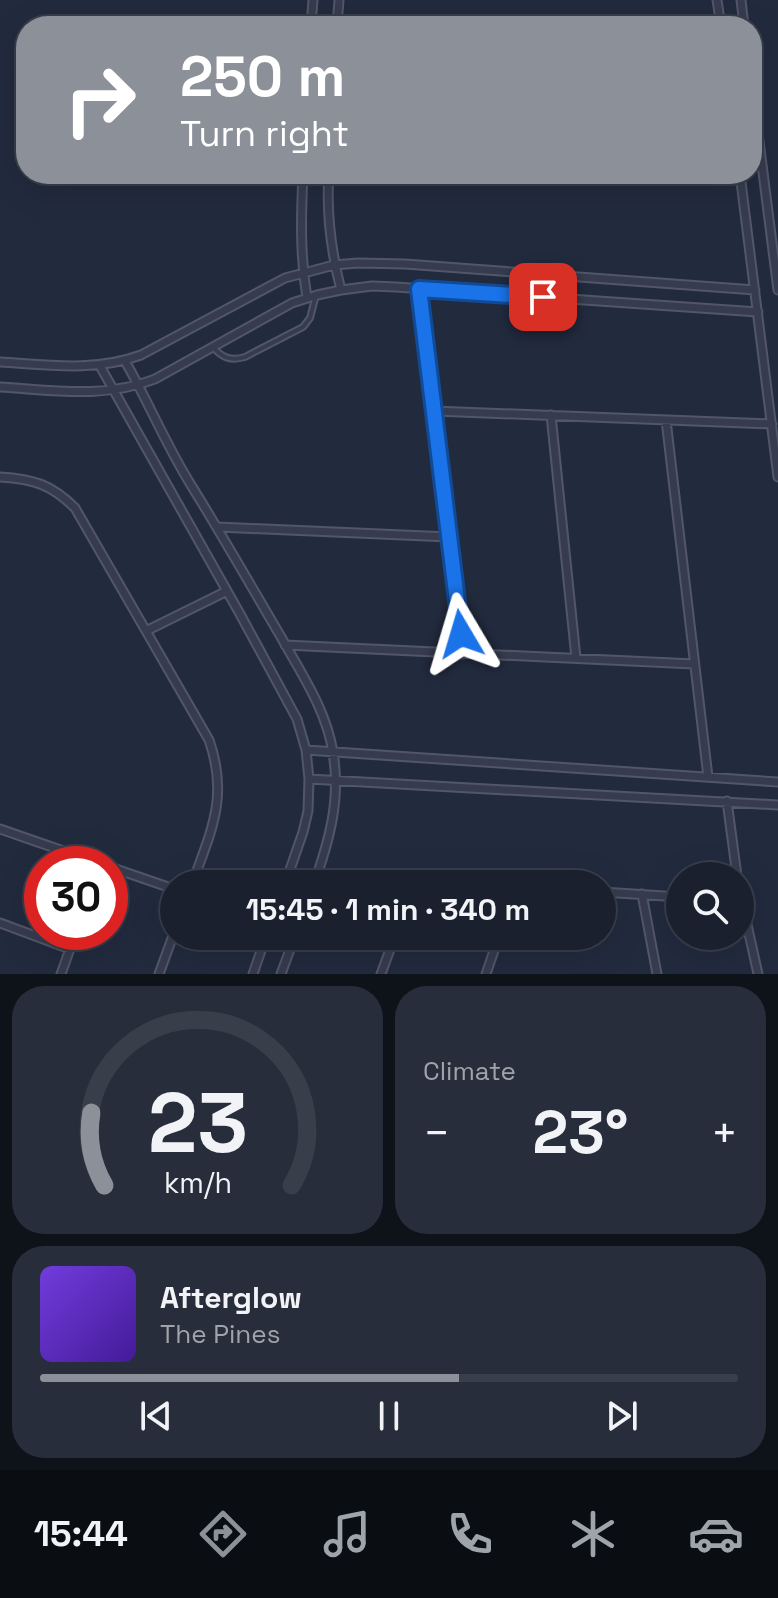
<!DOCTYPE html>
<meta charset="utf-8">
<style>
:root{--surface:#1a202e;--page:#272d3a;--text:#f1f3f6;--muted:#9fa3aa;--line:#383e4a;--accent:#8c9099}
body{margin:0;font-family:"Space Grotesk",sans-serif;background:var(--page);color:var(--text);height:100vh;display:flex;flex-direction:column;font-size:30px;white-space:nowrap}
*{box-sizing:border-box;margin:0}
p{font-size:26px;color:var(--muted)}
.icon{flex:none;width:44px;height:44px;fill:none;stroke:currentColor;stroke-width:2;stroke-linecap:round;stroke-linejoin:round}
.map{position:relative;height:974px;overflow:hidden}
.sheet{display:flex;flex-direction:column;gap:12px;padding:12px;background:#0e1219;flex:1}
.sheet>*{flex:none}
.guide{position:absolute;left:16px;top:16px;width:746px;height:168px;border-radius:32px;box-shadow:0 8px 32px #0002,0 0 0 2px var(--line);background:#8c9099;color:#fff;overflow:hidden}
.fabs{position:absolute;left:666px;top:862px;display:grid;gap:16px}
.fabs a{display:grid;place-items:center;width:88px;height:88px;border-radius:50%;background:var(--surface);box-shadow:0 8px 32px #0002,0 0 0 2px var(--line);font-size:40px}
.speed{position:absolute;left:24px;top:846px;display:flex;gap:16px;font-size:40px;font-weight:700;text-align:center}
.speed>*{display:grid;place-content:center;width:104px;height:104px;border-radius:50%;background:var(--surface);box-shadow:0 8px 32px #0002,0 0 0 2px var(--line);line-height:1}
.speed .limit{border:12px solid #d22;background:#fff;color:#111}
.pin{position:absolute;display:grid;place-items:center;width:68px;height:68px;color:#fff;margin:-34px;border-radius:16px;box-shadow:0 4px 12px #0006}
.me{position:absolute;width:88px;margin:-44px;rotate:353deg;stroke-linejoin:round;filter:drop-shadow(0 0 6px #0008)}
.turn{display:flex;align-items:center;gap:28px;height:168px;padding:0 32px;font-size:36px}
.turn .icon{width:104px;height:104px;stroke-width:2.5}
.turn b{display:block;font-size:56px;line-height:68px}
.big{font-size:60px;font-weight:800;line-height:1.1}
.sheet .card{flex:1;display:flex;flex-direction:column;justify-content:center;gap:12px;min-width:0;padding:0 28px;border-radius:32px;background:var(--page)}
.sheet .dial{align-items:center;gap:0}
.dial svg{height:208px;overflow:visible;fill:none;stroke:var(--line);stroke-width:7;stroke-linecap:round;text-anchor:middle}
.dial text{fill:var(--text);stroke:none}
.song{display:flex;align-items:center;gap:24px}
.cover{width:96px;height:96px;border-radius:12px;background:linear-gradient(135deg,hsl(260 70% 55%),hsl(260 70% 35%))}
.played{height:8px;border-radius:4px;background:linear-gradient(90deg,var(--accent) 60%,var(--line) 60%)}
.keys{display:flex;justify-content:space-around;direction:ltr}
.heat{display:flex;justify-content:space-between;align-items:center;font-size:44px;direction:ltr}
.sheet .tiles{flex:1;display:grid;gap:12px;grid-template-columns:1fr 1fr}
.card:last-child{grid-column:span 2}
.trip{position:absolute;left:160px;top:870px;width:456px;height:80px;border-radius:40px;background:var(--surface);box-shadow:0 8px 32px #0002,0 0 0 2px var(--line);font-weight:800;line-height:80px;text-align:center}
.menu{display:flex;height:128px;justify-content:space-around;align-items:center;background:#0a0d12;color:var(--muted)}
.menu .icon{width:56px;height:56px}
.menu .on{color:var(--accent)}
.menu b{font-size:36px;color:var(--text)}
.map>svg:first-child{display:block}
.lines{fill:none;stroke-linecap:round;stroke-linejoin:round}
.lane-casing{stroke:#515769;stroke-width:8}
.street-casing{stroke:#515769;stroke-width:11}
.lane{stroke:#363c4e;stroke-width:4}
.street{stroke:#363c4e;stroke-width:7}
.route-casing{stroke:#114b97;stroke-width:20}
.route{stroke:#1a73e8;stroke-width:14}
</style>
<div class="map">
<svg width="778" height="974" viewBox="0 0 778 974">
<rect width="100%" height="100%" fill="#222a3e"/>
<g class="lines">
<defs>
<path id="lane" d="M213,347C222,358 231,361 245,357L303,327L310,318L316,295
M576,945V936"/>
<path id="street" d="M717,0L721,26
M741,0L744,26
M311,26L313,0
M337,26L339,0
M752,86L778,290
M303,174C301,216 300,256 307,298
M329,174C326,214 331,251 341,290
M740,174L778,477
M419,289L463,654
M125,361C148,401 166,445 191,485C222,535 251,586 281,637C301,673 327,711 333,753C341,800 329,841 314,884
M0,362C49,365 94,372 141,355L285,278L334,265L358,263L405,264L755,290
M100,366L240,614L297,719L306,750L309,779L308,811L303,832L285,884
M0,387C53,390 104,399 155,379L292,303L317,295L341,290L372,286L396,287L758,312
M434,411L772,424
M551,415L576,658
M666,420L708,777
M0,477C33,479 51,484 75,508L209,740C229,797 211,831 192,884
M218,527L449,537
M146,631L227,591
M285,645L694,664
M306,750L778,782
M309,779L778,805
M727,801L737,876
M0,829L101,864
M110,867L174,889
M317,874L479,884
M602,892L680,897
M740,893L758,974
M642,894L657,974
M0,923L70,949
M61,974L76,932
M159,974L174,933
M253,974L266,936
M281,974L295,936
M381,974L395,936
M486,974L499,936"/>
</defs>
<use href="#lane" class="lane-casing"/>
<use href="#street" class="street-casing"/>
<use href="#lane" class="lane"/>
<use href="#street" class="street"/>
</g>
<g class="lines">
<defs>
<path id="route" d="M461,634L419,289L543,297"/>
</defs>
<use href="#route" class="route-casing"/>
<use href="#route" class="route"/>
</g>
</svg>
<div class="fabs">
<a><svg class="icon" aria-label="search" viewBox="0 0 24 24"><circle cx="10" cy="10" r="6"/><path d="M15 15l6 6"/></svg></a>
</div>
<div class="speed"><div class="limit">30</div></div>
<div class="pin" style="left:543px;top:297px;background:#d93025"><svg class="icon" aria-label="arrive" viewBox="0 0 24 24"><path d="M6 21V4h12l-3 4 3 4H6"/></svg></div>
<svg class="me" style="left:461px;top:634px" viewBox="-20 -20 40 40"><path d="M0-17L14 15 0 8-14 15z" fill="#1a73e8" stroke="#fff" stroke-width="4"/></svg>
<div class="trip">15:45 · 1 min · 340 m</div>
<div class="guide">
<div class="turn"><svg class="icon" aria-label="right" viewBox="0 0 24 24"><path d="M7 20v-9h11M14 6l5 5-5 5"/></svg><div><b>250 m</b>Turn right</div></div>
</div>
</div>
<section class="sheet">
<div class="tiles">
<div class="card dial"><svg viewBox="0 0 100 80">
<path d="M14 69A42 42 0 1 1 86 69"/>
<path d="M14 69A42 42 0 0 1 9 41" stroke="#8c9099"/>
<text x="50" y="56" font-size="32" font-weight="700">23</text>
<text x="50" y="72" font-size="11">km/h</text>
</svg></div>
<div class="card"><p>Climate</p>
<div class="heat"><a>−</a><b class="big">23°</b><a>+</a></div>
</div>
<div class="card">
<div class="song"><i class="cover"></i><div><b>Afterglow</b><p>The Pines</p></div></div>
<div class="played"></div>
<div class="keys"><svg class="icon" aria-label="previous" viewBox="0 0 24 24"><path d="M18 5L8 12l10 7zM5 5v14"/></svg><svg class="icon" aria-label="pause" viewBox="0 0 24 24"><path d="M8 5v14M16 5v14"/></svg><svg class="icon" aria-label="next" viewBox="0 0 24 24"><path d="M6 5l10 7-10 7zM19 5v14"/></svg></div>
</div>
</div>
</section>
<nav class="menu">
<b>15:44</b>
<svg class="icon on" aria-label="directions" viewBox="0 0 24 24"><path d="M12 3l9 9-9 9-9-9zM9 14v-3h6M13 9l2 2-2 2"/></svg>
<svg class="icon" aria-label="music" viewBox="0 0 24 24"><path d="M9 18V5l10-2v13"/><circle cx="6" cy="18" r="3"/><circle cx="16" cy="16" r="3"/></svg>
<svg class="icon" aria-label="phone" viewBox="0 0 24 24"><path d="M5 4h4l2 5-3 2q2 4 5 5l2-3 5 2v4C11 20 4 13 5 4z"/></svg>
<svg class="icon" aria-label="climate" viewBox="0 0 24 24"><path d="M12 3v18M4 7l16 10M4 17L20 7"/></svg>
<svg class="icon" aria-label="car" viewBox="0 0 24 24"><path d="M5 17H2v-5l4-1 3-4h7l3 4 3 1v5h-3M9 17h6M6 11h13"/><circle cx="7" cy="17" r="2"/><circle cx="17" cy="17" r="2"/></svg>
</nav>
